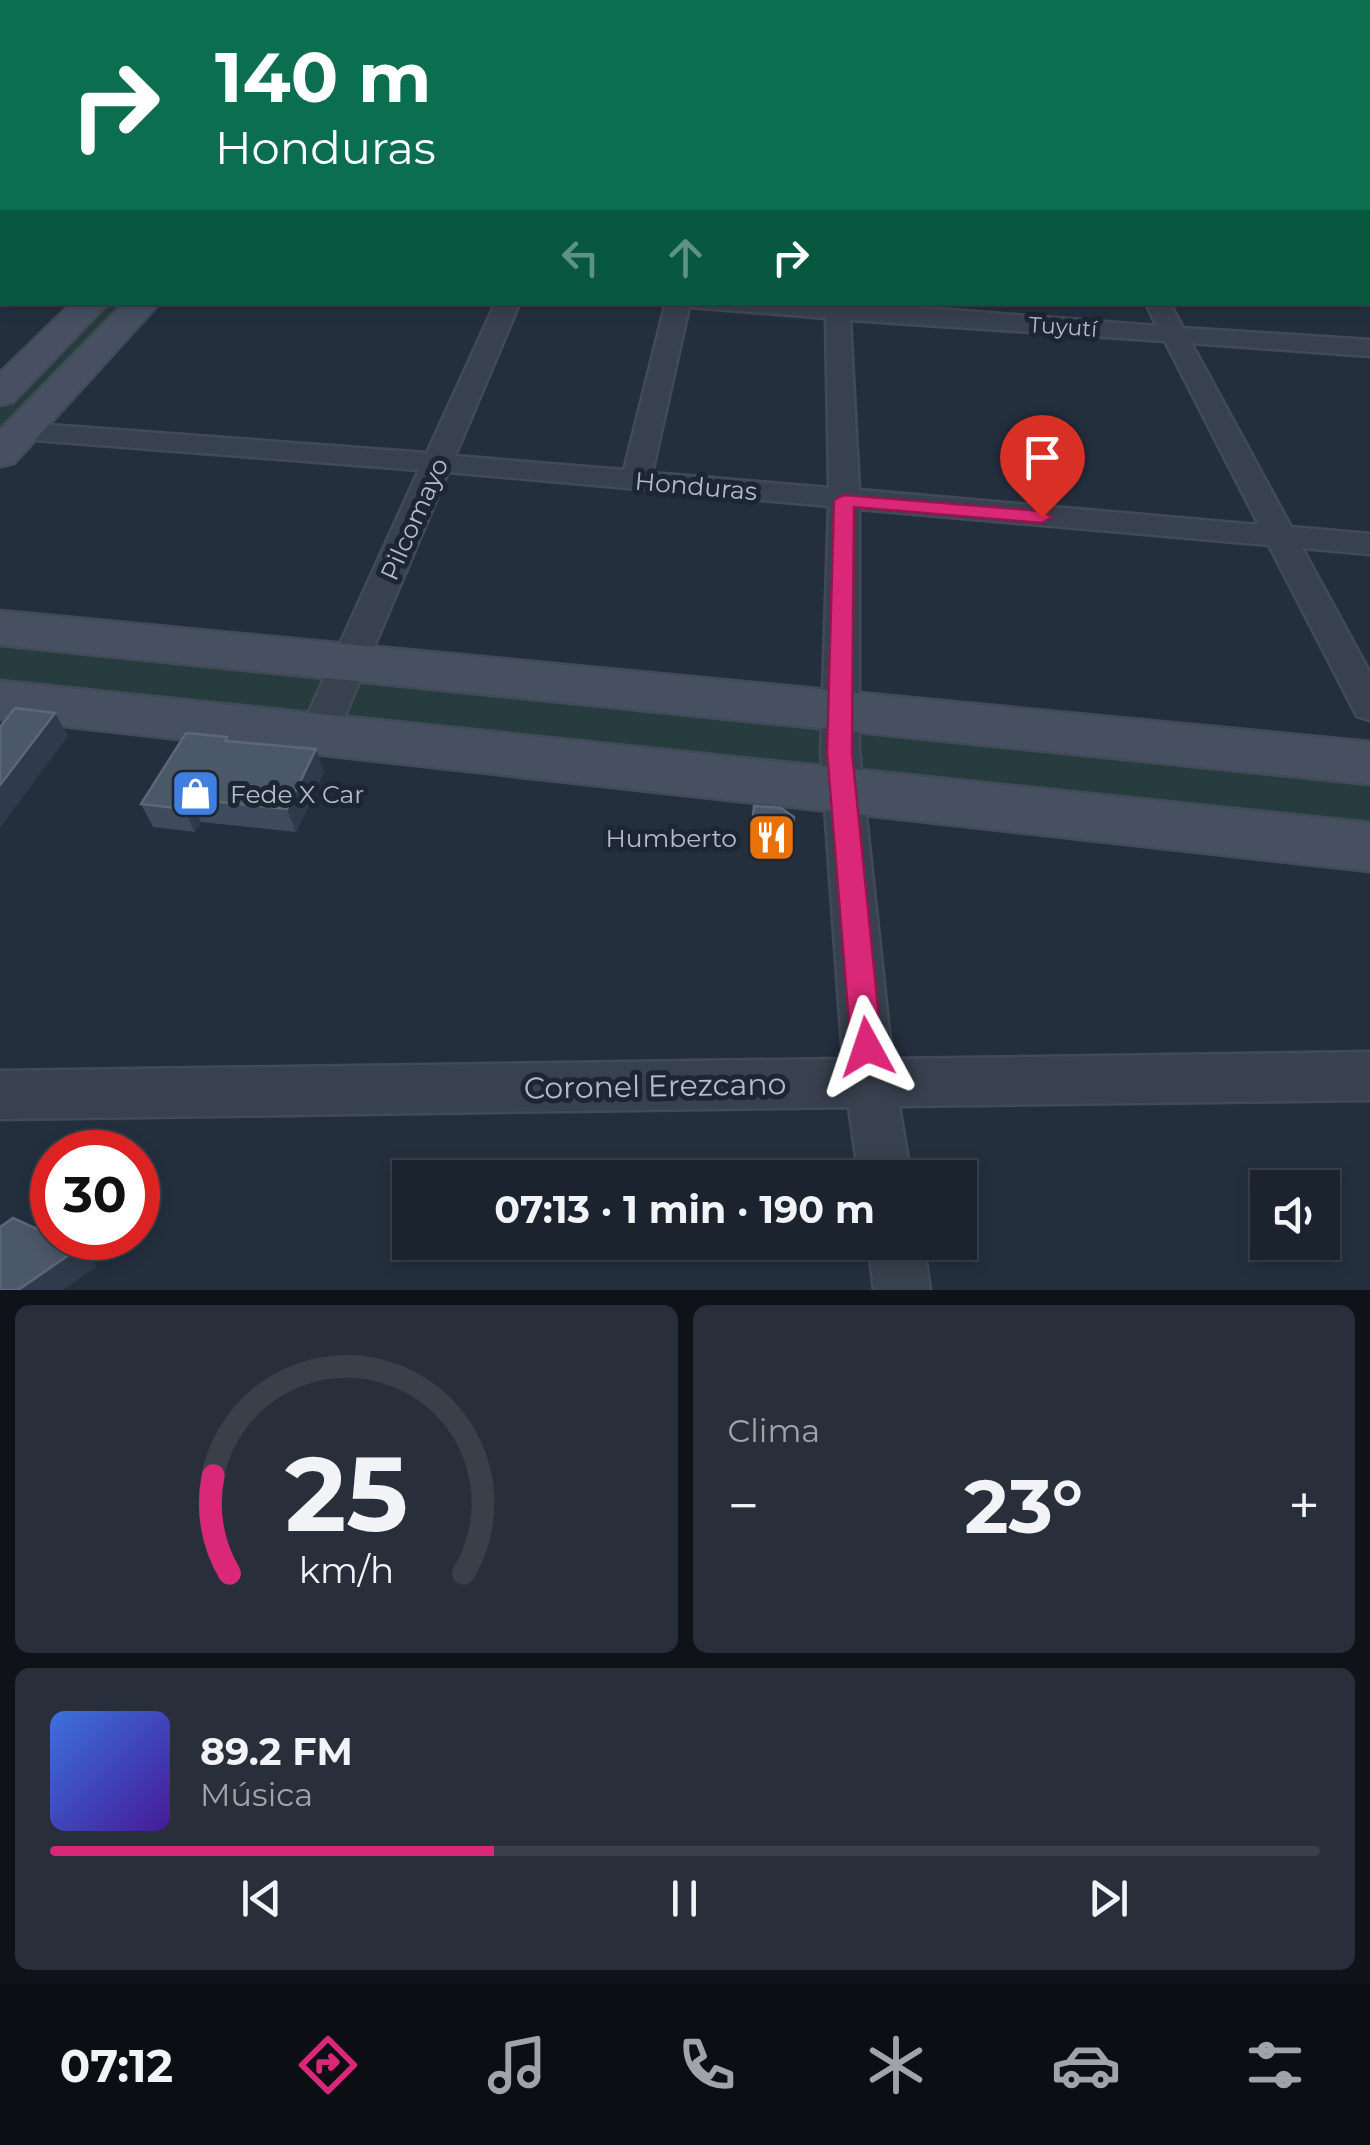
<!DOCTYPE html>
<html lang="es">
<meta charset="utf-8">
<style>
:root{--surface:#1b232e;--page:#282f3a;--text:#f1f3f6;--muted:#a0a4aa;--line:#39404a;--accent:#db2777}
body{margin:0;font-family:Montserrat,sans-serif;background:var(--page);color:var(--text);height:100vh;display:flex;flex-direction:column;font-size:38px;white-space:nowrap}
*{box-sizing:border-box;margin:0}
p{font-size:32px;color:var(--muted)}
.icon{flex:none;width:55px;height:55px;fill:none;stroke:currentColor;stroke-width:2;stroke-linecap:round;stroke-linejoin:round}
.map{position:relative;height:1290px;overflow:hidden}
.side{display:flex;flex-direction:column;gap:15px;padding:15px;background:#0f1319;flex:1}
.side>*{flex:none}
.banner{position:absolute;left:0px;top:0px;width:1370px;height:305px;box-shadow:0 5px 15px #0003,0 0 0 2px var(--line);background:#0b6e4f;color:#fff;overflow:hidden}
.fabs{position:absolute;left:1250px;top:1170px;display:grid;gap:20px}
.fabs a{display:grid;place-items:center;width:90px;height:90px;border-radius:0px;background:var(--surface);box-shadow:0 5px 15px #0003,0 0 0 2px var(--line);font-size:50px}
.speed{position:absolute;left:30px;top:1130px;display:flex;gap:20px;font-size:50px;font-weight:700;text-align:center}
.speed>*{display:grid;place-content:center;width:130px;height:130px;border-radius:50%;background:var(--surface);box-shadow:0 5px 15px #0003,0 0 0 2px var(--line);line-height:1}
.speed .limit{border:15px solid #d22;background:#fff;color:#111}
.pin{position:absolute;display:grid;place-items:center;width:85px;height:85px;color:#fff;margin:-102px -42px;border-radius:50% 50% 50% 0;rotate:-45deg;box-shadow:0 0 10px #0007}
.pin .icon{rotate:45deg}
.me{position:absolute;width:110px;margin:-55px;rotate:355deg;stroke-linejoin:round;filter:drop-shadow(0 0 8px #0008)}
.turn{display:flex;align-items:center;gap:35px;height:210px;padding:0 50px;font-size:45px}
.turn .icon{width:130px;height:130px;stroke-width:2.5}
.turn b{display:block;font-size:70px;line-height:85px}
.lanes{display:flex;align-items:center;height:95px;padding:0 50px;background:#0003;justify-content:center;gap:50px;direction:ltr}
.lanes .off{opacity:.35}
.big{font-size:75px;font-weight:700;line-height:1.1}
.side .tile{flex:1;display:flex;flex-direction:column;justify-content:center;gap:15px;min-width:0;padding:0 35px;border-radius:15px;background:var(--page)}
.side .dial{align-items:center;gap:0}
.dial svg{height:260px;overflow:visible;fill:none;stroke:var(--line);stroke-width:7;stroke-linecap:round;text-anchor:middle}
.dial text{fill:var(--text);stroke:none}
.song{display:flex;align-items:center;gap:30px}
.cover{width:120px;height:120px;border-radius:15px;background:linear-gradient(135deg,hsl(220 70% 55%),hsl(260 70% 35%))}
.played{height:10px;border-radius:5px;background:linear-gradient(90deg,var(--accent) 35%,var(--line) 35%)}
.keys{display:flex;justify-content:space-around;direction:ltr}
.heat{display:flex;justify-content:space-between;align-items:center;font-size:55px;direction:ltr}
.side .tiles{flex:1;display:grid;gap:15px;grid-template-columns:1fr 1fr}
.tile:last-child{grid-column:span 2}
.trip{position:absolute;left:392px;top:1160px;width:585px;height:100px;border-radius:0px;background:var(--surface);box-shadow:0 5px 15px #0003,0 0 0 2px var(--line);font-weight:700;line-height:100px;text-align:center}
.tabs{display:flex;height:160px;justify-content:space-around;align-items:center;background:#0b0e12;color:var(--muted)}
.tabs .icon{width:70px;height:70px}
.tabs .current{color:var(--accent)}
.tabs b{font-size:45px;color:var(--text)}
.map>svg:first-child{display:block}
.green{fill:#263c3f}
.lines{fill:none;stroke-linecap:round;stroke-linejoin:round}
.service-casing{stroke:#414a57;stroke-width:22}
.minor-casing{stroke:#414a57;stroke-width:5}
.tertiary-casing{stroke:#414a57;stroke-width:6}
.secondary-casing{stroke:#414a57;stroke-width:5}
.service{stroke:#38414e;stroke-width:18}
.minor{fill:#38414e;fill-rule:evenodd}
.tertiary{fill:#38414e;fill-rule:evenodd}
.secondary{fill:#465061;fill-rule:evenodd}
.wall{fill:#3f4b5c}
.shaded-wall{fill:#2f3b4b}
.building{fill:#4b5868;stroke:#5c6777;stroke-width:2.5}
.route{fill:#db2777;stroke:#8e194d;stroke-width:2.5}
.labels{text-anchor:middle;dominant-baseline:central;stroke-width:10;stroke-linejoin:round;paint-order:stroke}
.far-street-label{font-size:22px;fill:#b4bcc9;stroke:#1d2633}
.street-label{font-size:25px;fill:#b4bcc9;stroke:#1d2633}
.poi-label{font-size:25px;fill:#b4bcc9;stroke:#1d2633;text-anchor:start}
.near-street-label{font-size:30px;fill:#b4bcc9;stroke:#1d2633}
</style>
<div class="map">
<svg width="1370" height="1290" viewBox="0 0 1370 1290">
<rect width="100%" height="100%" fill="#242f3e"/>
<path class="green" d="M105,303H132L0,440V409Z
M0,628L1370,763V847L0,700Z"/>
<g class="lines">
<defs>
<path id="service" d="M642,2L643,0"/>
<path id="minor" d="M833,0H847V2H834Z
M991,0H1005L1006,2H993Z
M1201,0H1216L1218,2H1203Z
M1368,50H1370V60L1368,59Z
M0,51L2,52V61H0Z
M2,88V99L0,100V89Z
M1368,120H1370V130H1368Z
M0,125H2V136H0Z
M1368,154L1370,155V168L1368,167Z
M0,159H2V171H0Z
M1368,210H1370V222H1368Z
M0,268H2V282H0Z
M496,302H520L455,456L624,470L666,302H849L1157,326L1145,302H1169L1183,328L1370,340V356L1191,343L1291,527L1370,534V554L1302,548L1370,673V720L1357,716L1269,545L859,509V751L892,1059L1370,1052V1100L899,1106L911,1178H859L849,1107L0,1119V1071L843,1059L821,751L829,506L448,472L337,734L331,744L318,748L305,744L299,734L419,470L22,439L8,431L22,423L427,453ZM689,307L826,318L829,488L652,473ZM850,320L1165,341L1259,525L859,490Z
M868,1242H923L930,1290H874Z"/>
<path id="tertiary" d="M0,77H2V89H0Z"/>
<path id="secondary" d="M73,302H109L13,402L0,405V373Z
M125,302H160L14,463L0,466V430Z
M0,611L1370,742V784L0,645Z
M0,681L1370,823V871L0,719Z"/>
</defs>
<use href="#service" class="service-casing"/>
<use href="#minor" class="minor-casing"/>
<use href="#tertiary" class="tertiary-casing"/>
<use href="#secondary" class="secondary-casing"/>
<use href="#service" class="service"/>
<use href="#minor" class="minor"/>
<use href="#tertiary" class="tertiary"/>
<use href="#secondary" class="secondary"/>
</g>
<path class="wall" d="M229,741L324,772L296,832L201,822L195,832L153,827L141,804Z
M754,806L794,817L791,851L751,847Z"/>
<path class="shaded-wall" d="M55,713L68,736L0,828V785Z
M316,749L324,772L296,832L287,809Z
M190,799L201,822L195,832L184,809Z
M79,1248L97,1266L63,1290H18Z"/>
<path class="building" d="M15,708L55,713L0,785V727Z
M186,733L227,737L225,741L316,749L287,809L190,799L184,809L141,804Z
M754,806L781,808L794,817L792,839L751,836Z
M13,1218L79,1248L18,1290H0V1227Z"/>
<path class="route" d="M844,495L1042,511L1052,517L1042,523L854,507L852,752L882,1047L878,1057L867,1062L856,1057L851,1047L827,752L834,500Z"/>
<defs>
<symbol id="shop-square" viewBox="-11 -11 22 22"><rect x="-9" y="-9" width="18" height="18" rx="4" fill="#3f7fe0" stroke="#1d2633"/><path d="M-5-2.5h2.3a2.7 3.5 0 0 1 5.4 0H5L5.5 6h-11ZM-1.5-2.5h3a1.5 2.3 0 0 0-3 0Z" fill="#fff"/></symbol>
<symbol id="restaurant-square" viewBox="-11 -11 22 22"><rect x="-9" y="-9" width="18" height="18" rx="4" fill="#e8710a" stroke="#1d2633"/><path d="M-5-6h1v4h1v-4h1v4h1v-4h1v5L-1.5 .5V6h-2V.5L-5-1ZM5-6V6H3V1.5H1.5Q1.5-4 5-6Z" fill="#fff"/></symbol>
</defs>
<g fill-rule="evenodd">
<use href="#shop-square" x="168" y="766" width="55" height="55"/>
<use href="#restaurant-square" x="744" y="810" width="55" height="55"/>
</g>
<g class="labels">
<g class="far-street-label">
<text transform="translate(1063 327) rotate(4)">Tuyutí</text>
</g>
<g class="street-label">
<text transform="translate(696 486) rotate(5)">Honduras</text>
<text transform="translate(414 519) rotate(-66)">Pilcomayo</text>
</g>
<g class="poi-label">
<text x="230" y="794">Fede X Car</text>
<text x="737" y="838" text-anchor="end">Humberto</text>
</g>
<g class="near-street-label">
<text transform="translate(655 1086) rotate(-1)">Coronel Erezcano</text>
</g>
</g>
</svg>
<div class="fabs">
<a><svg class="icon" aria-label="sound" viewBox="0 0 24 24"><path d="M4 9h4l5-4v14l-5-4H4zM17 9q2 3 0 6"/></svg></a>
</div>
<div class="speed"><div class="limit">30</div></div>
<div class="pin" style="left:1042px;top:517px;background:#d93025"><svg class="icon" aria-label="arrive" viewBox="0 0 24 24"><path d="M6 21V4h12l-3 4 3 4H6"/></svg></div>
<svg class="me" style="left:867px;top:1047px" viewBox="-20 -20 40 40"><path d="M0-17L14 15 0 8-14 15z" fill="#db2777" stroke="#fff" stroke-width="4"/></svg>
<div class="trip">07:13 · 1 min · 190 m</div>
<div class="banner">
<div class="turn"><svg class="icon" aria-label="right" viewBox="0 0 24 24"><path d="M7 20v-9h11M14 6l5 5-5 5"/></svg><div><b>140 m</b>Honduras</div></div>
<div class="lanes"><svg class="icon off" aria-label="left" viewBox="0 0 24 24"><path d="M17 20v-9H6M10 6l-5 5 5 5"/></svg><svg class="icon off" aria-label="ahead" viewBox="0 0 24 24"><path d="M12 20V5M6 11l6-6 6 6"/></svg><svg class="icon" aria-label="right" viewBox="0 0 24 24"><path d="M7 20v-9h11M14 6l5 5-5 5"/></svg></div>
</div>
</div>
<section class="side">
<div class="tiles">
<div class="tile dial"><svg viewBox="0 0 100 80">
<path d="M14 69A42 42 0 1 1 86 69"/>
<path d="M14 69A42 42 0 0 1 9 39" stroke="#db2777"/>
<text x="50" y="56" font-size="32" font-weight="700">25</text>
<text x="50" y="72" font-size="11">km/h</text>
</svg></div>
<div class="tile"><p>Clima</p>
<div class="heat"><a>−</a><b class="big">23°</b><a>+</a></div>
</div>
<div class="tile">
<div class="song"><i class="cover"></i><div><b>89.2 FM</b><p>Música</p></div></div>
<div class="played"></div>
<div class="keys"><svg class="icon" aria-label="previous" viewBox="0 0 24 24"><path d="M18 5L8 12l10 7zM5 5v14"/></svg><svg class="icon" aria-label="pause" viewBox="0 0 24 24"><path d="M8 5v14M16 5v14"/></svg><svg class="icon" aria-label="next" viewBox="0 0 24 24"><path d="M6 5l10 7-10 7zM19 5v14"/></svg></div>
</div>
</div>
</section>
<nav class="tabs">
<b>07:12</b>
<svg class="icon current" aria-label="directions" viewBox="0 0 24 24"><path d="M12 3l9 9-9 9-9-9zM9 14v-3h6M13 9l2 2-2 2"/></svg>
<svg class="icon" aria-label="music" viewBox="0 0 24 24"><path d="M9 18V5l10-2v13"/><circle cx="6" cy="18" r="3"/><circle cx="16" cy="16" r="3"/></svg>
<svg class="icon" aria-label="phone" viewBox="0 0 24 24"><path d="M5 4h4l2 5-3 2q2 4 5 5l2-3 5 2v4C11 20 4 13 5 4z"/></svg>
<svg class="icon" aria-label="climate" viewBox="0 0 24 24"><path d="M12 3v18M4 7l16 10M4 17L20 7"/></svg>
<svg class="icon" aria-label="car" viewBox="0 0 24 24"><path d="M5 17H2v-5l4-1 3-4h7l3 4 3 1v5h-3M9 17h6M6 11h13"/><circle cx="7" cy="17" r="2"/><circle cx="17" cy="17" r="2"/></svg>
<svg class="icon" aria-label="filters" viewBox="0 0 24 24"><path d="M4 7h16M4 17h16"/><circle cx="9" cy="7" r="2"/><circle cx="15" cy="17" r="2"/></svg>
</nav>
